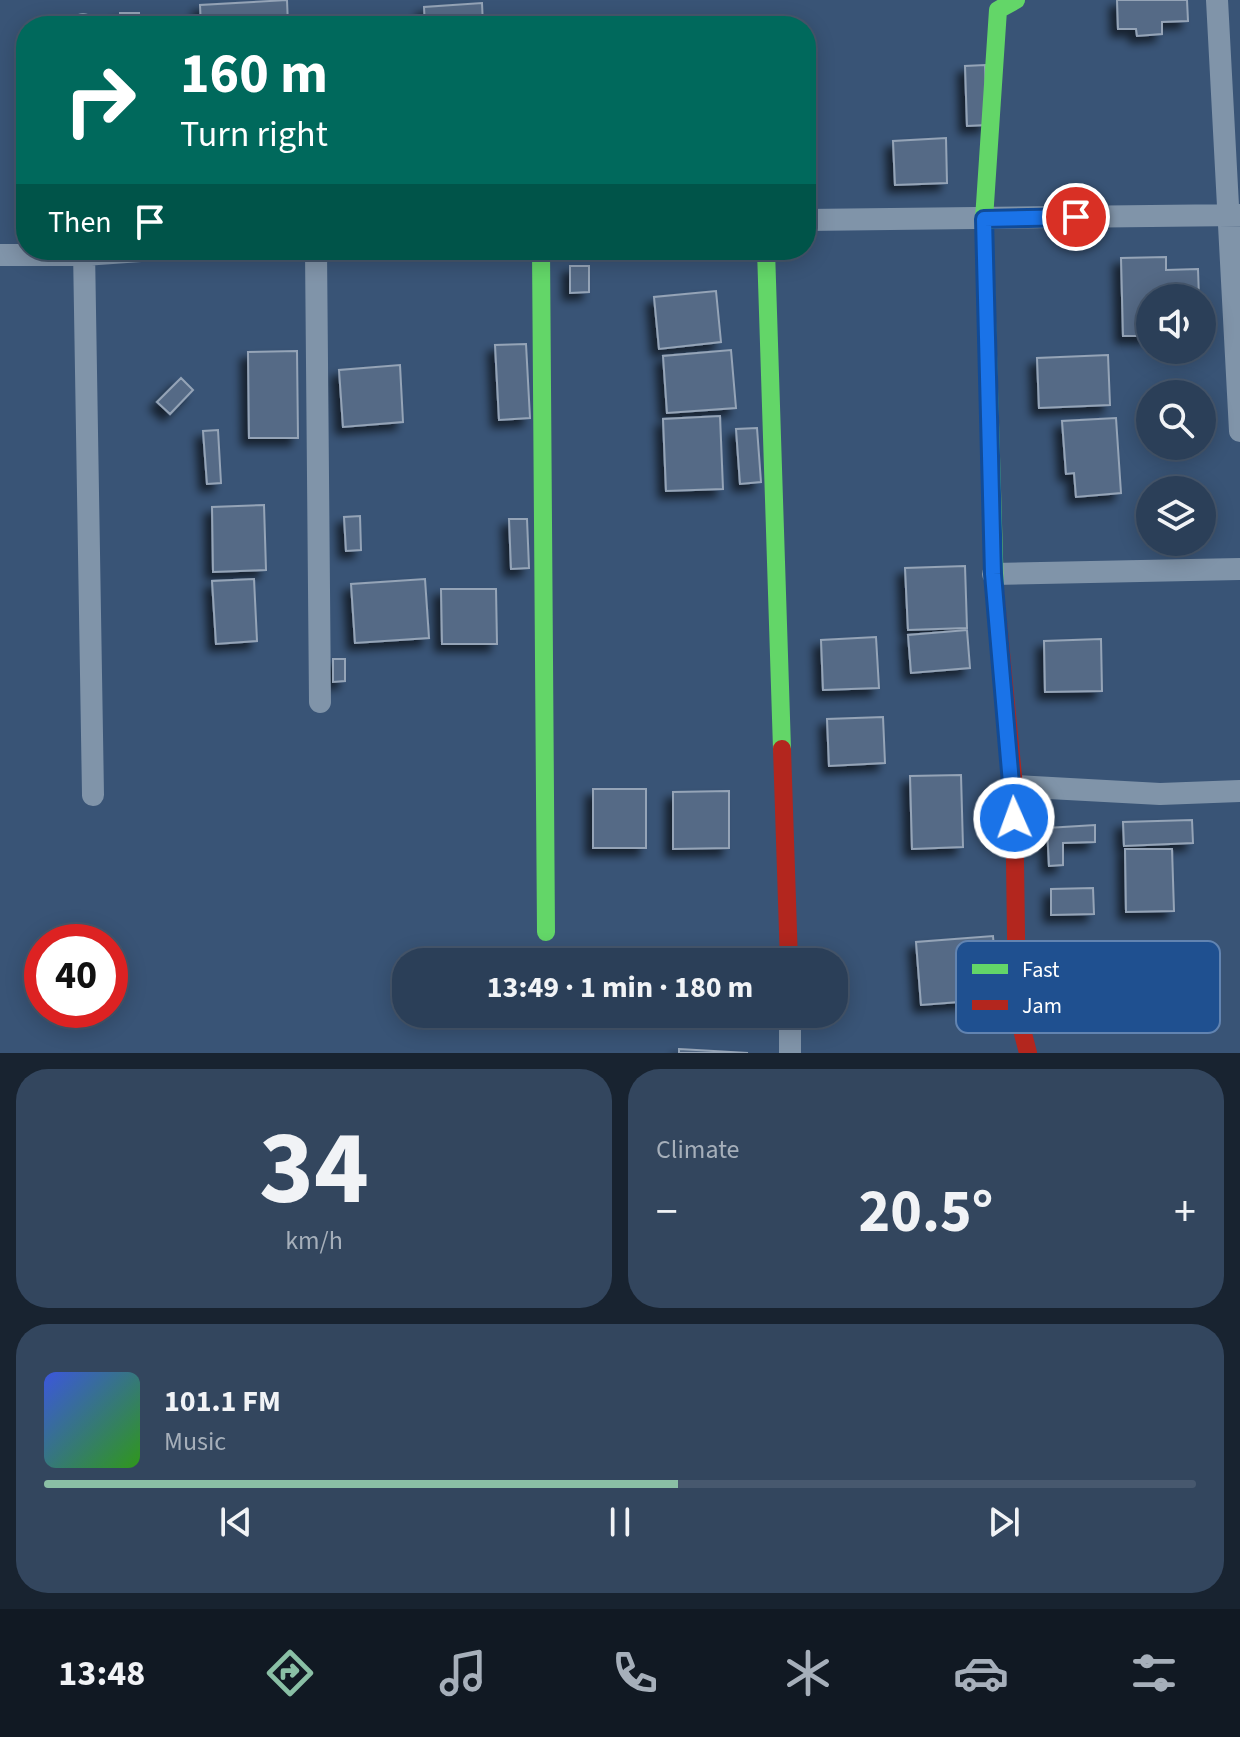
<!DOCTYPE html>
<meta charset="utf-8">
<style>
:root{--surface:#2b3f58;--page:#33465e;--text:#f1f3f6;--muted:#a6afba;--line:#47586e;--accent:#8abfa5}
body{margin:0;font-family:"Source Sans 3",sans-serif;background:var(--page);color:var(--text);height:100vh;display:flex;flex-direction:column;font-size:30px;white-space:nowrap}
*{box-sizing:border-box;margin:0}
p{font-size:26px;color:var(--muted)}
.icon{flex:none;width:44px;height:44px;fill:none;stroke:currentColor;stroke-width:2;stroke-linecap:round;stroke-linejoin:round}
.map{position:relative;height:1053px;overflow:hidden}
.details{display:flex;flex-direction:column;gap:16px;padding:16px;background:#182330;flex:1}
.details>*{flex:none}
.top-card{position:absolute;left:16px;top:16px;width:800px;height:244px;border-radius:32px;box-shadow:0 4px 20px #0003,0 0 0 2px var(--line);background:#00695c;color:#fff;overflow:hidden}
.controls{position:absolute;left:1136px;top:284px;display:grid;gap:16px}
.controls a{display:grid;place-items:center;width:80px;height:80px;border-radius:50%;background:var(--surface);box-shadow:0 4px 20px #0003,0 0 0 2px var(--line);font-size:40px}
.speed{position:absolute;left:24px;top:924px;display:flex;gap:16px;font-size:40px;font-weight:700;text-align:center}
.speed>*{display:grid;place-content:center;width:104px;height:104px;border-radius:50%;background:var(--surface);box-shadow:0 4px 20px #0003,0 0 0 2px var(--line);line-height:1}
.speed .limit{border:12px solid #d22;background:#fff;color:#111}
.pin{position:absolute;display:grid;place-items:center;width:68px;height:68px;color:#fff;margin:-34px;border:4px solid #fff;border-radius:50%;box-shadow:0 2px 8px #0007}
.me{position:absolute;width:88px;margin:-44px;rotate:358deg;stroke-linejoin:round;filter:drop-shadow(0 0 6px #0008)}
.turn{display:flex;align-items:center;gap:28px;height:168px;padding:0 32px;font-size:36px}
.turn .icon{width:104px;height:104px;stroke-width:2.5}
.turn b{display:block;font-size:56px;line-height:68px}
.then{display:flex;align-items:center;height:76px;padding:0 32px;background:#0003;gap:16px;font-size:30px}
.big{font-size:60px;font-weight:700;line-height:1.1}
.details .card{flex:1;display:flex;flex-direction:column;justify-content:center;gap:12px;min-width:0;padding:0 28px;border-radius:32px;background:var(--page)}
.details .dial{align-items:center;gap:0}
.dial b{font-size:104px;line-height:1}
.song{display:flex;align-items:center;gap:24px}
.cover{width:96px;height:96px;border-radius:12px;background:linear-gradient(135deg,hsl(230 70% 55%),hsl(110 70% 35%))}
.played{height:8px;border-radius:4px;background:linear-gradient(90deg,var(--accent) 55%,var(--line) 55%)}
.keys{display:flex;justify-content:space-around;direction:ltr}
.heat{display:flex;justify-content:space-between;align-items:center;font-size:44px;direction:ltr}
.details .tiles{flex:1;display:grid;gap:16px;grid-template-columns:1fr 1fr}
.card:last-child{grid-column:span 2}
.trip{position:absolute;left:392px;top:948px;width:456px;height:80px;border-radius:32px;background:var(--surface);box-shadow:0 4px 20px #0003,0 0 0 2px var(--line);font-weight:700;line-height:80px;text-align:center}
.tab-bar{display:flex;height:128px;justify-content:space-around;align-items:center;background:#111923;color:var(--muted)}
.tab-bar .icon{width:56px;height:56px}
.tab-bar .on{color:var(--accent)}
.tab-bar b{font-size:36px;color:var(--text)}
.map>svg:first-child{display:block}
.building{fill:#556b86;stroke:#95a4b7;stroke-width:2;filter:url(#shadow)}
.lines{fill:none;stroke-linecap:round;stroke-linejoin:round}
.street{stroke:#8094a9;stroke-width:22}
.fast{stroke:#63d668;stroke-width:18}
.jam{stroke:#b3261e;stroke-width:18}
.route-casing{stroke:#114b97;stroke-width:20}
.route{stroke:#1a73e8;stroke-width:14}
.key{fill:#1f5090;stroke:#6284b1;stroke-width:2}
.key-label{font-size:22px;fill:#fff}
</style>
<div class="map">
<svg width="1240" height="1053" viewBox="0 0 1240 1053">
<defs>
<filter id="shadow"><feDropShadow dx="-7" dy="7" stdDeviation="4" flood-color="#0009"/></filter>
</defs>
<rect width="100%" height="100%" fill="#395476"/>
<path class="building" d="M287,0L288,25L201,26L200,5Z
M1117,0H1187L1188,21L1162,22V34L1137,36L1136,29H1118Z
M482,3L483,26H425L424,7Z
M120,13H139V26H120Z
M985,65L987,125L967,126L965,66Z
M946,138L947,183L895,185L893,141Z
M1166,257V270L1198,269L1199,298H1150V336H1123L1121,258Z
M570,266H589V292L570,293Z
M716,291L721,342L659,349L654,297Z
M526,344L530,418L499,420L495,345Z
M731,350L736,408L667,413L663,356Z
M297,351L298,438H249L248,352Z
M1108,355L1110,405L1039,408L1037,358Z
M400,365L403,422L343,427L339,370Z
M181,378L193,390L170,414L157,402Z
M720,416L723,489L666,491L663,419Z
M1116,418L1121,493L1076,497L1074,473L1066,474L1062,421Z
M757,428L761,482L740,484L736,429Z
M218,430L221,483L207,484L203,431Z
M264,505L266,570L213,572L212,507Z
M360,516L361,550L346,551L344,517Z
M509,519H527L529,568L511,569Z
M965,566L967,628L908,630L905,568Z
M254,579L257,641L216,644L212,581Z
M425,579L429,638L355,643L351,584Z
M441,589H496L497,644H442Z
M967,630L970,668L911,673L908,635Z
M876,637L879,688L823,690L821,640Z
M1101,639L1102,691L1045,692L1044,641Z
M333,659H345V681L333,682Z
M883,717L885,763L829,766L827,719Z
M961,775L963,847L912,849L910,776Z
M593,789H646V848H593Z
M729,791V848L673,849V792Z
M1192,820L1193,843L1124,846L1123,822Z
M1095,825V842L1063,843V865L1049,866L1047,828Z
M1125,849H1172L1174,911L1126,912Z
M1093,888L1094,914L1051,915V889Z
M993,936L998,999L921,1005L916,942Z
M679,1049L748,1053H679Z"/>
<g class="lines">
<path class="street" d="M1217,0L1240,431
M83,24V26
M806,220L1240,215
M84,250L93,795
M316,250L320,702
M0,255H84L155,250
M993,574L1240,569
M1014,786L1160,794L1240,791
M790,1014V1053"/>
<path class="fast" d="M541,250L546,932
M766,250L782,749
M995,591L984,219L998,10L1016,0"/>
<path class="jam" d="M995,591L1014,786L1017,1010L1028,1053
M782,749L789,962"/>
</g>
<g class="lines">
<defs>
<path id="route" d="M1014,818L993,574L984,219L1076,217"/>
</defs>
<use href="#route" class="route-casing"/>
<use href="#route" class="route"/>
</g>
<rect x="956" y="941" width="264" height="92" rx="12" class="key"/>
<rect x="972" y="964" width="36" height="10" fill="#63d668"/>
<rect x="972" y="1000" width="36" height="10" fill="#b3261e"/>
<g class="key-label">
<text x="1022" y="977">Fast</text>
<text x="1022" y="1013">Jam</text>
</g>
</svg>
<div class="controls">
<a><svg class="icon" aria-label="sound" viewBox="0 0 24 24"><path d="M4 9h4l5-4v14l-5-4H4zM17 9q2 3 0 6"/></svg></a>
<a><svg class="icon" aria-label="search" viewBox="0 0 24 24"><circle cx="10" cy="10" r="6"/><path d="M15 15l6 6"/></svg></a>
<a><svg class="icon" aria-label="layers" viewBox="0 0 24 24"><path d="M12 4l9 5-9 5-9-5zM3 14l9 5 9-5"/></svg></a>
</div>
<div class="speed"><div class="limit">40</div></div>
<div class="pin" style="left:1076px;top:217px;background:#d93025"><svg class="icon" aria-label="arrive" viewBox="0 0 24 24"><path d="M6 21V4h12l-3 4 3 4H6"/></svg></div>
<svg class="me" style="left:1014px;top:818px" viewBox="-20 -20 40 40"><circle r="17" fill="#1a73e8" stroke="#fff" stroke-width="3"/><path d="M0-11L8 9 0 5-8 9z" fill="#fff"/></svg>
<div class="trip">13:49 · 1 min · 180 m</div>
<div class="top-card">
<div class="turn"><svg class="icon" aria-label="right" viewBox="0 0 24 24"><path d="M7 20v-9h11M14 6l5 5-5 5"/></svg><div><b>160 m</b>Turn right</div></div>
<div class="then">Then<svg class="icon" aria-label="arrive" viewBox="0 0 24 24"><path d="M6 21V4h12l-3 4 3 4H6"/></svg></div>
</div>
</div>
<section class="details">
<div class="tiles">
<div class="card dial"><b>34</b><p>km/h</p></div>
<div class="card"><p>Climate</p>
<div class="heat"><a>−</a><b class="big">20.5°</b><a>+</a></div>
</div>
<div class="card">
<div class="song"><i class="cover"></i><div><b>101.1 FM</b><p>Music</p></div></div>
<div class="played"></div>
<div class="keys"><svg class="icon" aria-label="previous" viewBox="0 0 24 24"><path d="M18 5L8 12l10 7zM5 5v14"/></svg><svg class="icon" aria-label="pause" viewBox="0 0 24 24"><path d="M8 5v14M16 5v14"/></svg><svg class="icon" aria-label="next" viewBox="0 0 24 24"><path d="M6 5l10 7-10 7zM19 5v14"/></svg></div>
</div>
</div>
</section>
<nav class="tab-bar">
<b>13:48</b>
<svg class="icon on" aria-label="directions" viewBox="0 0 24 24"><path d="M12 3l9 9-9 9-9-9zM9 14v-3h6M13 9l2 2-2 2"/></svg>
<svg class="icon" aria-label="music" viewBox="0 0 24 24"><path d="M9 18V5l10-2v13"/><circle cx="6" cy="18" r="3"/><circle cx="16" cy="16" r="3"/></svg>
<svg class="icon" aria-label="phone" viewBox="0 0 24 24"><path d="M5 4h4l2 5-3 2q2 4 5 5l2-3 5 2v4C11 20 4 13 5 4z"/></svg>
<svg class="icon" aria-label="climate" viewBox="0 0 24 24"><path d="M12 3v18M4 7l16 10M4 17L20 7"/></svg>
<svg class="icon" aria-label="car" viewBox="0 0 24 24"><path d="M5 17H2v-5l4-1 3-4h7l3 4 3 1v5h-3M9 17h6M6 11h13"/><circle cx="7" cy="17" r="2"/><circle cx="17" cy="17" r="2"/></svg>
<svg class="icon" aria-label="filters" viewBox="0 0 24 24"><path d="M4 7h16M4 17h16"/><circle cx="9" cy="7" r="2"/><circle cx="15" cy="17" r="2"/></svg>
</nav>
